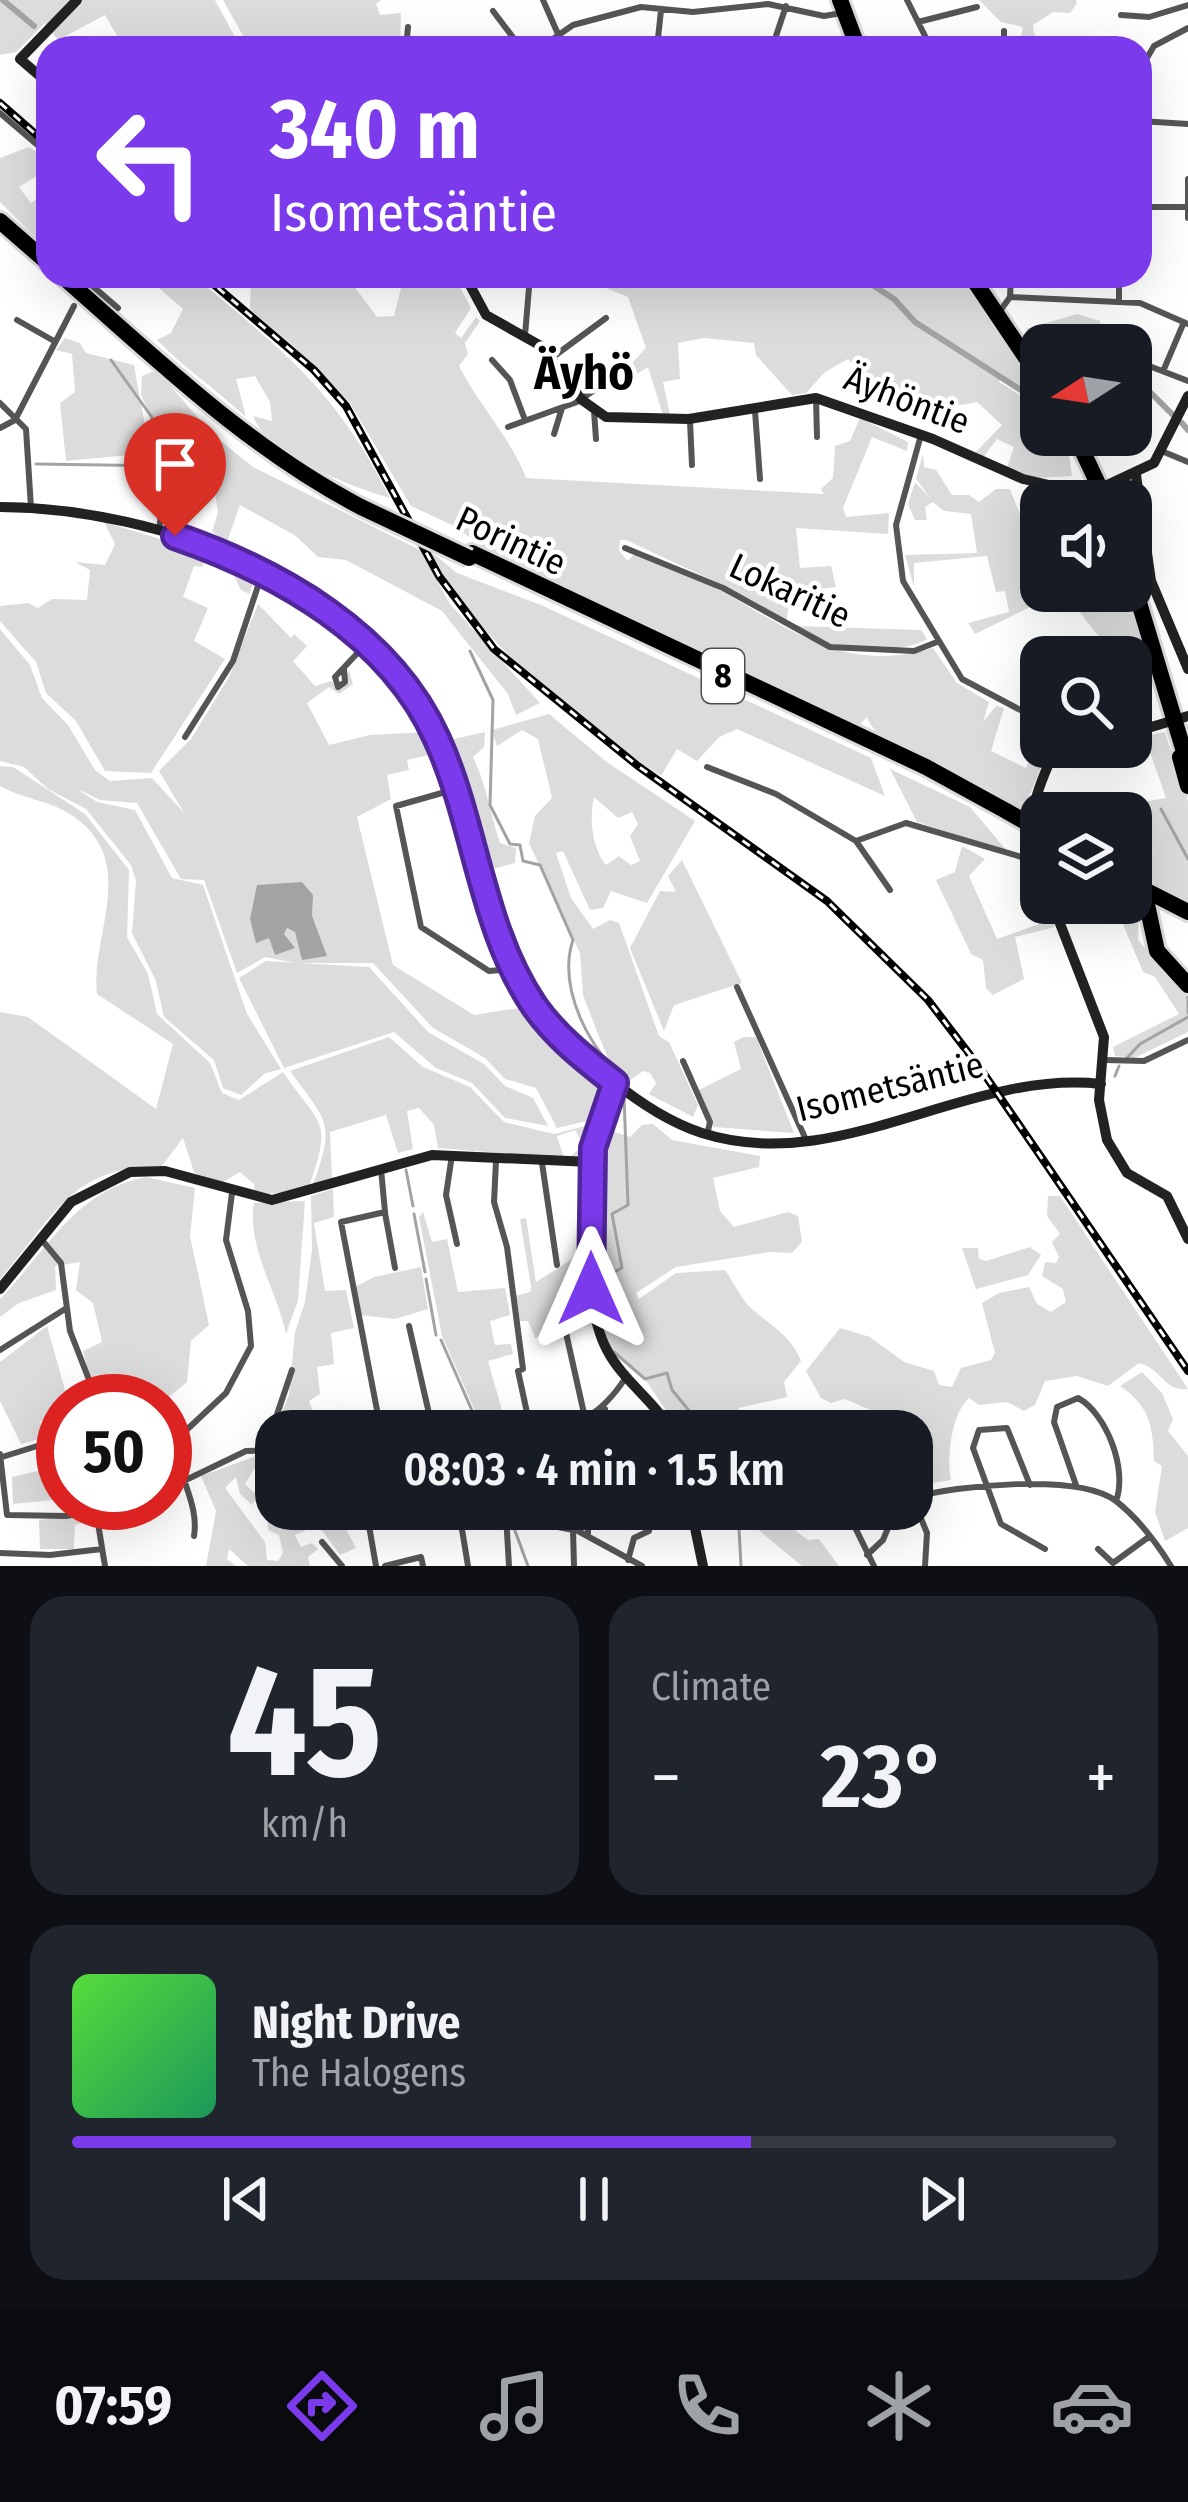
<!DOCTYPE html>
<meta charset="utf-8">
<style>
:root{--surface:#171b24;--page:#20242c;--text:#f1f3f6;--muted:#9ea1a6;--line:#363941;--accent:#7c3aed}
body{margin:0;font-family:"Fira Sans Condensed",sans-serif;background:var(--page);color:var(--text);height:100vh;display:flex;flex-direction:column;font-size:45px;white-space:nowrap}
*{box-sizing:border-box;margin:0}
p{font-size:39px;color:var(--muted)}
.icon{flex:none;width:66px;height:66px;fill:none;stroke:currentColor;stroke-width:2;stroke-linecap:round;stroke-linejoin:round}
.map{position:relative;height:1566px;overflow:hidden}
.side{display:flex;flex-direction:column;gap:30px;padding:30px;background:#0d0f14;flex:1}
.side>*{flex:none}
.top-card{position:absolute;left:36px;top:36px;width:1116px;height:252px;border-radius:36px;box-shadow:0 12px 48px #0002;background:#7c3aed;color:#fff;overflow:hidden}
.needle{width:78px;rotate:258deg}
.buttons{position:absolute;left:1020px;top:324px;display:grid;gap:24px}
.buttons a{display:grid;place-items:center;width:132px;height:132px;border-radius:24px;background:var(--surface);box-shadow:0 12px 48px #0002;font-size:60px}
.speed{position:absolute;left:36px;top:1374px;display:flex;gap:24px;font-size:60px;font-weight:700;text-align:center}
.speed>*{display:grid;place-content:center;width:156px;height:156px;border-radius:50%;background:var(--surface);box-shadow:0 12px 48px #0002;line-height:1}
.speed .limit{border:18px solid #d22;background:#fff;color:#111}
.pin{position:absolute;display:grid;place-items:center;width:102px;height:102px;color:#fff;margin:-123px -51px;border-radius:50% 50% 50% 0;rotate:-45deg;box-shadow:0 0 12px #0007}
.pin .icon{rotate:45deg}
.me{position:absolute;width:132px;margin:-66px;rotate:0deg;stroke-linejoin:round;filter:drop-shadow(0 0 9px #0008)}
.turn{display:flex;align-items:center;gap:42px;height:252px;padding:0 36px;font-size:54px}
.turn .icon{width:156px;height:156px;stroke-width:2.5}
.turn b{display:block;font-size:84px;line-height:102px}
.big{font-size:90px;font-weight:600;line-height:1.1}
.side .tile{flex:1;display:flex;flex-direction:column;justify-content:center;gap:18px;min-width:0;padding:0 42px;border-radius:36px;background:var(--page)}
.side .dial{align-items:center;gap:0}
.dial b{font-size:156px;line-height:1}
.song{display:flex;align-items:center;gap:36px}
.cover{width:144px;height:144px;border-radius:18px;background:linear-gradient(135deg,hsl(110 70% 55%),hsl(150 70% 35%))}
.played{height:12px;border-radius:6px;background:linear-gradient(90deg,var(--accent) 65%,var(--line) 65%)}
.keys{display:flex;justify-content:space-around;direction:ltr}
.heat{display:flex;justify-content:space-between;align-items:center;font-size:66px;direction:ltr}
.side .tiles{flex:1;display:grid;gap:30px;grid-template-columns:1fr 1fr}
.tile:last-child{grid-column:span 2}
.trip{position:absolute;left:255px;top:1410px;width:678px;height:120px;border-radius:36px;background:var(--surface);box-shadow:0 12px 48px #0002;font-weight:600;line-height:120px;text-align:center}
.menu{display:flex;height:192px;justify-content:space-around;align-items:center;background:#090b0e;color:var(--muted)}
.menu .icon{width:84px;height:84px}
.menu .selected{color:var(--accent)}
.menu b{font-size:54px;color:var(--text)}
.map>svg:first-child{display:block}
.green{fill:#dcdcdc;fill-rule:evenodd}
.water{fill:#a3a3a3}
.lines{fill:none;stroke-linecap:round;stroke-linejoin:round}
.stream{stroke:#a3a3a3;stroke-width:3}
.canal{stroke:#a3a3a3;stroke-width:6}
.highway-casing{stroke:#dbdbdb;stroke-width:22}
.street{stroke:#555;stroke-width:6}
.secondary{stroke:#222;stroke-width:10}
.highway{stroke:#000;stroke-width:16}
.rail-casing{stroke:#000;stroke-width:8}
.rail{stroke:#fff;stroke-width:3;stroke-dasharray:9;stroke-linecap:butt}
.highway-bridge-casing{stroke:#dbdbdb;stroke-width:22;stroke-linecap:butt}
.highway-bridge{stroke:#000;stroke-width:16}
.route-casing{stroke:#51269a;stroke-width:30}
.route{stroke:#7c3aed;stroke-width:21}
.labels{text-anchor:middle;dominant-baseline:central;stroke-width:9;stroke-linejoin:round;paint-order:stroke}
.shield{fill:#fff;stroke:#4c4c4c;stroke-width:3}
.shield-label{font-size:33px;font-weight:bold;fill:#000}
.street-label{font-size:36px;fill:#000;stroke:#fff}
.district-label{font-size:48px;font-weight:bold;fill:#000;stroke:#fff}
</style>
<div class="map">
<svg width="1188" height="1566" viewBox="0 0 1188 1566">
<rect width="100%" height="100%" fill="#fff"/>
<path class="green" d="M0,0H215L241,48H124L105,15L58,40L45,23L16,52L0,55Z
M223,0H381L376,4L380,15L401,13L400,48H250Z
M979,0H1076L1077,3L1070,13L1053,12L1033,25L1034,34L1052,48H1019L1023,27L1001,22Z
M29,147L48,159V169L19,187L31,203L48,190V222L44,215H36L37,239L0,202V158Z
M145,276H194C285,353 335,389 390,498C353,488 266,453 253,416L272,421L270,402L255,376L236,379L246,417C218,391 184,368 157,340L171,333L183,309Z
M251,276L347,277L377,317L394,316L404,276H454L471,308L455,333L461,338L476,317L480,321L465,343L468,354L459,366C478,404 511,438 526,478L824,494L821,489L833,478L835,446L850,441L860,418L908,442L907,451L872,437L843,508L846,517L889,513L888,534L796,528L800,568L831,566L836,587L790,593L786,625L716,582L626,540H620L619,551L628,561L634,554C666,567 700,579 730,596C798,635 850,673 933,648L957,683L989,702L983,722L996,706L1004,708L991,751L1026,768L1041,735V747H1049L1021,817C1000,803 979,789 959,773C938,756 880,752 867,717L858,726L500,558L452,525L411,506L350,403L250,309Z
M602,276H963L1041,388V401L1001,377L999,382L1041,408V435H1066L1072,476L1036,478L1006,470L1014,447L997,439L982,459L974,454L1002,425L977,402C938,414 876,388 848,359L825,372L806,393L792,395L756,355L754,343L703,338L678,343L680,379L663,382L670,415H663L648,367L629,379L623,373L646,348L628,297L601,286Z
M1077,314L1100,321L1101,345L1091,340L1041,345V357L1026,329Z
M65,338L80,343L86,353L134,365L150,453L66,461L60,403L75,392L72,354L56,350Z
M157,370L211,433L253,467L420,550L450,604L540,703L516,715L508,694L442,611L346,560L318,557L296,536L240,505L227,542L212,532L218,512L214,487L224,473L222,465L172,464L141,395L142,376Z
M923,454L924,467L936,470L952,495H969L979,502L996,489H1010L1041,567V591H1056L1049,598L975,634L968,623L1009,612L1005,591L996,592L987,556L914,563V587L905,555L977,553L971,514L944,511L933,502L925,507L927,520H915L908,504L915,482L931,499L916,479Z
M104,522L203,552L254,576L250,594L241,590L232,572L205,560L202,567L194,566L183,597L208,608L194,641L225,659L151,773L105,771L76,721L46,693L36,662L0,621V606L28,603L38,608L52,599L87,600L90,570L75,562L105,565L115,544Z
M428,549L457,573L541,605L871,758L885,796L737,729L719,737L697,761L677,749L661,776C571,716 480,645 428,549Z
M1063,591H1129C1142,638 1164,687 1131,728V713L1139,711L1131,693L1137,692L1131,684V657H1115Z
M258,604L291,638L294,634L307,646L293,661L315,686L331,681L341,689L349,670L353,684L339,694L329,687L307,703L329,745L370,735L428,732L438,753L407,760L409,770L387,775L391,799L357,817L393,965L474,1015L525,1007L602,1084L587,1121L557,1128L536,1088L505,1079L485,1058L433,1028L373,963H296L265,957L237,973L204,880L181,879L137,803L100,800L76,788L97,802L135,810L172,878L203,885L247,1014L281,1069L264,1074L241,1095L223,1088L214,1060L164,1017L156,981L132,933L136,880L131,865L86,809L48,789L24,767L0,761V629L30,665L42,698L68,725L95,770L110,781L152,778L184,813L159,771L191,739L229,677Z
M795,626L921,630L927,639C902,657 807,648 795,626Z
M549,714L608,763L695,821L647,903L611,891L603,908L590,910L563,851L556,853L571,898L593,929L610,920L619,923L659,1036L669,1042L698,1105L693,1117L649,1094L656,1083L650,1073L643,1071L629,1081L613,1070L596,1029L583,995L580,953L529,843L535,816L552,798L538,739L522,730L497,746L492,730ZM594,797L618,818L632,812L638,824L630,836L640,861L631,865L619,856L606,865C592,848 589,818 594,797Z
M485,732L484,747L473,757C486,783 490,814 500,843L516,848L515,863L493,869L448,746L454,739Z
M1165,732L1188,801V908L1131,879V813H1122L1126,805L1166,798L1149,749L1133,738Z
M0,766L13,767L85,814L129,870L127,937L148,974L157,1014L210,1063L222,1093L239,1100L283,1072C322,1129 333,1117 308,1190L255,1195L254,1184L240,1172L218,1185L194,1172L183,1138L161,1167C72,1164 52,1219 0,1279V1012L28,1017L156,1109L173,1044L97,994C90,937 138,865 77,819C55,801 25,800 0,786Z
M890,769L970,807L1007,851L917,822Z
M962,846L985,859L969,876L997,939L1053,919L1055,927L1015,937L1024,979L993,995L986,988L983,960L971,954L936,880L955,872Z
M682,860L742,983L674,1005L664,1031L630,948L660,891L676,892L668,876Z
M1131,894L1139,908L1138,940L1188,994V1032L1134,1058L1115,1056L1113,1047L1179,1014L1155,977L1143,972L1114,903H1131Z
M266,961L369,967L428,1032L484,1064L505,1086L533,1098L548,1126L505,1118L472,1083L436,1068L394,1032L284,1068L239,978Z
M389,1037L423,1067L470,1087L504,1122L554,1134L593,1124L584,1154L570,1157L584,1145L575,1130L557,1136L564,1158L438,1148L434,1125L419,1108L407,1111L413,1149L398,1153L386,1115L330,1132L332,1180L312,1187C336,1122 328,1123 290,1071Z
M744,1037H756L794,1133L713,1127L699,1090L741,1069L734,1042Z
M653,1124L672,1140L760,1156L759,1167L713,1178L720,1211L734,1227L788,1212L798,1216L802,1242L792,1253L770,1252L676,1267L636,1293L639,1299L676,1273L725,1270C732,1280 739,1294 747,1304C764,1322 791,1334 801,1361L784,1382L787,1397L739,1408L733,1431H680L645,1379L614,1353L600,1324L593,1178L603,1128L630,1137L642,1125Z
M146,1177L195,1188L190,1236L209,1325L191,1341L187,1382L164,1401H96L83,1351L102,1342L93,1303L76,1290L80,1262L55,1266L56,1290L19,1303L0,1317V1299C47,1251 74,1191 146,1177Z
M333,1189L334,1217L314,1223L325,1291L346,1290L354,1328L331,1333L334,1364L317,1367L320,1394L309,1401L314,1414L302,1420V1431H276V1441L271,1439L289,1395L295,1332L305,1302L312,1250L311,1196Z
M1048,1196H1060L1188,1389C1164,1392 1160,1367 1139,1363L1108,1386L1077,1376L1045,1381L1035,1405L1024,1411L1007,1402L979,1405L969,1398C952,1412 946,1459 951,1480L926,1484L912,1458V1431H896L893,1420L845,1399L831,1403L821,1398L806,1371L840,1328L870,1337L904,1362L934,1371L939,1385L952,1387L961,1368L991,1360L995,1353L982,1303L999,1293L1029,1287L1037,1304L1051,1312L1066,1302L1063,1289L1042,1276L1045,1262L1056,1263L1059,1257L1052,1242L1060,1234L1047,1216Z
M305,1201L298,1300L286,1334C277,1290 247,1249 254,1203Z
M423,1212L432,1242L447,1239L458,1292L505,1288L510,1315L490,1321L495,1345L511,1344L513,1354L488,1361L508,1431H484L442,1336L419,1217Z
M526,1218L536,1282L577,1256L582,1326L535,1338L528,1321H517L515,1296L530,1292L531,1286L520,1219Z
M1030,1247L1041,1255L1028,1275L976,1289L962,1248H978L979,1259L986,1261Z
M421,1267L428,1309L395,1319L359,1315L353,1288L374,1277Z
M47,1326L65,1390L84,1394L83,1401H63V1408L40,1422L43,1438L21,1444L0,1401V1362Z
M1142,1372L1162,1393L1173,1419L1168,1431L1188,1456V1528L1165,1541L1155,1512L1162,1466L1154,1461C1153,1427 1150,1406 1120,1386Z
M267,1452L275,1455L263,1470L254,1469L245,1484L258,1496L252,1505L240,1494L236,1477L225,1488L265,1542L267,1560L278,1561L283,1553L279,1535L268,1530L267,1518L277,1526L314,1519L325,1509L345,1527L356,1548L340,1555L318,1525L295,1535L301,1547L312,1543L318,1549L308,1557L310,1566H248L229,1549L227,1559L236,1566H206L216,1511L201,1476Z
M63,1465V1499L13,1504L12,1477Z
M738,1509H785L780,1519L808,1540L819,1539L839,1566H802L756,1528L739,1527Z
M92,1515L93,1528L87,1521L75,1525L74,1549H40L39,1520Z"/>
<path class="water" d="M302,882L313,895L312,916L327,956L302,960L295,932L287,928L284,934L295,948L275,955L269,938L256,943L250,919L257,885Z"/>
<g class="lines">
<path class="stream" d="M36,464L170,466L151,416L111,360
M172,466L187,467
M470,651L493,700L490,805L510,844L520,845L523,861L540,865L573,940C557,988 590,1052 628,1082
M1161,809L1188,859
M1188,1013V996
M1126,1059L1140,1044L1188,1017
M1115,1076L1119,1066
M406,1170L413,1206
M414,1214L425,1272
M426,1279L436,1335
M596,1293L598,1280L622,1268L612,1214L628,1205L624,1097
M441,1340L481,1431
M614,1352L645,1379L667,1373L672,1390L706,1431
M738,1509L741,1566
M514,1528L528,1566"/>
<path class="canal" d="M3,0L34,26
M859,276L894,299L915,322L1041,403
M1131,389L1148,390L1173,415
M1182,423L1188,430"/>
<defs>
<path id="highway" d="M840,0L858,48
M0,221L48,263
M62,276C158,360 248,448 361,507
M971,276L1041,380
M1075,435L1106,501
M472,553L926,767L1008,812
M1131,576L1188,765
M1180,757L1188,786
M1131,883L1146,900L1157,951L1188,985
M1141,888L1188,912"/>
</defs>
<use href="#highway" class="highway-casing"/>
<path class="street" d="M543,0L558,34
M907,0L931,48
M493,11L521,48
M1121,15L1149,17L1188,5
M918,22L977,7
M1004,31V48
M406,48L408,27
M540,48L573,25L641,7L693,12L768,4L824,16L842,13
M657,48L661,10
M772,48L786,6
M1140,70L1154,46L1188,28
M0,113L48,154
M1140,121L1188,124
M1188,179V218
M1140,207H1188
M81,276L118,308
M1010,297L1140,303L1188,324
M1119,301V276
M1000,311L1010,297L1011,276
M17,320L54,341
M525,335L530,276
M1126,345L1127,336
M553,357L606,318
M1131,359L1188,381
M492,360L510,380L525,420
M1164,369L1184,322
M816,399L817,437
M0,403L26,429L31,508
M594,411L596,439
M755,411L760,479
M15,420L74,306
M690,421L692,465
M508,427L577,402L618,374
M0,428L15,420
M554,434L562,408
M921,435L896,525L903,581L962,679L1041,721
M1164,452L1188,462
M159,531L166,474
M625,548L723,588L830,647L914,651L937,642
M344,669L345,682L338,687L335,677L367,643
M185,737L233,661L262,574
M707,767L776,794L856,841L906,823L1035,861
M456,789L396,806L421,927L489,971L514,969
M856,841L890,890
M737,987L807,1142
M1105,1060L1144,1061L1188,1040
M683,1061L710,1122L707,1135
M452,1155L446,1195L457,1244
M496,1161L494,1202L507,1247L523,1369L518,1371L529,1422C575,1433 603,1413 626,1377
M542,1163L557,1265
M381,1169L385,1212L341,1222L381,1431
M385,1213L395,1268
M41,1239L61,1263L70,1331L93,1390L92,1401
M409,1326L433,1431
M566,1333L585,1418
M0,1350L65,1309
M605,1409L609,1431
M801,1419L807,1431
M324,1420L326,1431
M759,1431L771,1427
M873,1431V1426
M266,1447L292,1370
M0,1454L7,1515L66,1516L133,1503
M2,1457L63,1438
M1030,1485L1007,1428L979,1430L973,1448L1001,1524L1045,1549
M1076,1485L1054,1422L1057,1407L1078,1398C1106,1413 1128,1469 1116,1501
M274,1487L276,1488
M165,1490L246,1451L276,1450
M912,1498C956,1485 1079,1473 1116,1501C1139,1519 1156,1542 1171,1566
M913,1499L927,1533L925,1566
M344,1509L360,1519L375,1520L467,1509
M469,1509L578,1531L642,1566
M846,1509L874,1566
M96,1511L105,1566
M459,1511L468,1566
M506,1515L509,1566
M368,1520L376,1566
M798,1521L823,1509
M573,1530L574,1566
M194,1536C200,1500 172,1471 179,1437L226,1393L251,1346L248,1311L226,1240L232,1193
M588,1536V1509
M322,1542L342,1566
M1098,1549L1113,1563L1150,1536
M0,1553L50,1555L102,1549
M867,1555L883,1540L896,1509
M628,1560L634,1538L649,1531L653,1509
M385,1566L421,1557L423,1566"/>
<path class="secondary" d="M48,83L20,59L77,0
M465,276L486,315L541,346L582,400L606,417L689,419L816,398L933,439L1023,479L1088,494L1154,463L1188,396
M1136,475L1151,581L1188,669
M0,507C159,508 366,583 437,738C500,875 477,973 609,1078C637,1101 668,1122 702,1133C839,1177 965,1069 1101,1084
M1131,733L1188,716
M1041,876C1021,826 1035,795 1056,747
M1052,903L1104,1037L1099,1100L1107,1140L1127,1173L1167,1196L1188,1239
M615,1083C587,1141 576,1293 607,1350C623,1381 654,1400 671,1431
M0,1289L71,1202L130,1172L165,1171L272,1200L432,1155L591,1162
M691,1509L703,1566"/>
<use href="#highway" class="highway"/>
<defs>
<path id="rail" d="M0,103L48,145
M204,276L314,370L346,406L439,576L494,649L638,766L827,901L928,1000L980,1068L1188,1371"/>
</defs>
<use href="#rail" class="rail-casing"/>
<use href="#rail" class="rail"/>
<defs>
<path id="highway-bridge" d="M361,507L469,558
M1008,812L1041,831"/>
</defs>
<use href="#highway-bridge" class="highway-bridge-casing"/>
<use href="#highway-bridge" class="highway-bridge"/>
</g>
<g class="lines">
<defs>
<path id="route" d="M175,536C279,572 390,634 437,739C476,824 481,929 535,1007C557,1038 586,1060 615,1083L593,1148L591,1289"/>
</defs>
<use href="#route" class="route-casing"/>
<use href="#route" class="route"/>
</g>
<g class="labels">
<rect class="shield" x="702" y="649" width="42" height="54" rx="9"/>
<g class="shield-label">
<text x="723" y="676">8</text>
</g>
<g class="street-label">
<text transform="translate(907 400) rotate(21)">Äyhöntie</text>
<text transform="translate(511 541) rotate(25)">Porintie</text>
<text transform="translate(790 591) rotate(25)">Lokaritie</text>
<text transform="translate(890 1087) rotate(-14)">Isometsäntie</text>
</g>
<g class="district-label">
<text x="584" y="373">Äyhö</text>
</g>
</g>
</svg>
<div class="buttons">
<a><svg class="needle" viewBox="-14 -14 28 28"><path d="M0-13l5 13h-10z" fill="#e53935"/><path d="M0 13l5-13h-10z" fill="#9ea1a6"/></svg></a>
<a><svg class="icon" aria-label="sound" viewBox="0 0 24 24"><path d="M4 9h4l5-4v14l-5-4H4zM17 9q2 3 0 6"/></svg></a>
<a><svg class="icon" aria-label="search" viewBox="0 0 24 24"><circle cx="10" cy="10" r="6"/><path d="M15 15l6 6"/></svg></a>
<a><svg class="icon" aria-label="layers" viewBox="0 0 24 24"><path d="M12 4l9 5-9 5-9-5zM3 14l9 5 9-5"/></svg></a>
</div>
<div class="speed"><div class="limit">50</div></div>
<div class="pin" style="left:175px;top:536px;background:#d93025"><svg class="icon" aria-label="arrive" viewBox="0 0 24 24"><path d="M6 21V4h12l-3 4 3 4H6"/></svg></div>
<svg class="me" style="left:591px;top:1289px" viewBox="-20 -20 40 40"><path d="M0-17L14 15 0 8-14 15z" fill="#7c3aed" stroke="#fff" stroke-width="4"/></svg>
<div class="trip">08:03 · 4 min · 1.5 km</div>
<div class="top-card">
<div class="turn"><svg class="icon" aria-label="left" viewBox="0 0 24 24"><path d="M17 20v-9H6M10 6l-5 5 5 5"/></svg><div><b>340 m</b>Isometsäntie</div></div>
</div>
</div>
<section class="side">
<div class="tiles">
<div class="tile dial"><b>45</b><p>km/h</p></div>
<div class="tile"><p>Climate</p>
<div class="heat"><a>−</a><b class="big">23°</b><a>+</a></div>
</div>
<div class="tile">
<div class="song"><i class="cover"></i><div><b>Night Drive</b><p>The Halogens</p></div></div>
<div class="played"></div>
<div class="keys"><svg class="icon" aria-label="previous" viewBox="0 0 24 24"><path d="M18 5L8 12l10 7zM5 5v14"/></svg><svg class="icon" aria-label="pause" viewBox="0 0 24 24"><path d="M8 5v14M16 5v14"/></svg><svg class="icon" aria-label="next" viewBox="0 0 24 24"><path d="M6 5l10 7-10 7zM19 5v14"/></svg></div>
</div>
</div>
</section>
<nav class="menu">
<b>07:59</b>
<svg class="icon selected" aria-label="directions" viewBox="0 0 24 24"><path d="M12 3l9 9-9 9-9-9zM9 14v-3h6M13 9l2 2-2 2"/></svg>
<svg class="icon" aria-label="music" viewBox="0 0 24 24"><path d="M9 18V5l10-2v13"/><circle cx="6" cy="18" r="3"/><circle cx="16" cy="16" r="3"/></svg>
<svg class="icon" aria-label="phone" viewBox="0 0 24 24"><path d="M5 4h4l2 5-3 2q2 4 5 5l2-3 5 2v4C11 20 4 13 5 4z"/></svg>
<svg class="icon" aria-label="climate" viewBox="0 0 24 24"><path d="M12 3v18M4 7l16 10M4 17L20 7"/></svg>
<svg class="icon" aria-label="car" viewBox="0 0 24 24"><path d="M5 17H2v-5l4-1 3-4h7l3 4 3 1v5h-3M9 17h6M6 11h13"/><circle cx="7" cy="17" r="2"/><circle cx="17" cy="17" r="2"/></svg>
</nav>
